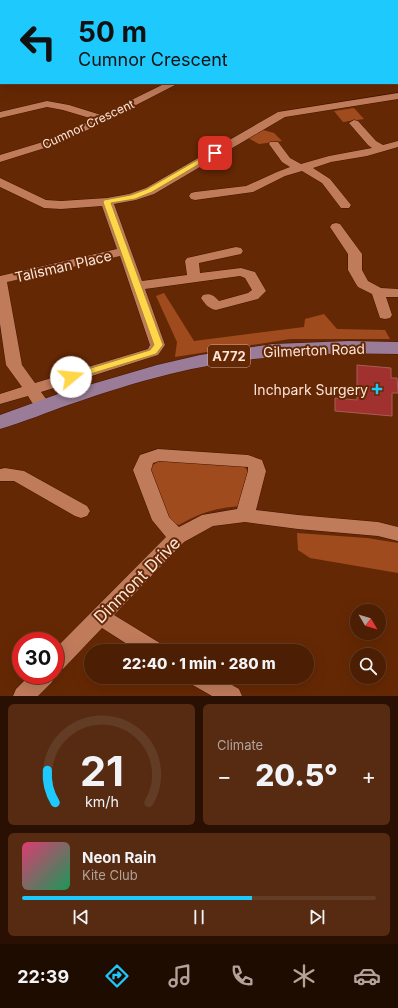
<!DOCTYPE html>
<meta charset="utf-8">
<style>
:root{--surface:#4c1e03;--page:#562b12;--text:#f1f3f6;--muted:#b2a29a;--line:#633c25;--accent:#1ec9fd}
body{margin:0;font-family:Inter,sans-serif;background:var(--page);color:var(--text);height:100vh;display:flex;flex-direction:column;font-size:15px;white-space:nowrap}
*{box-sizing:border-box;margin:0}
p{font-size:13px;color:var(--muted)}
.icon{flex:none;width:22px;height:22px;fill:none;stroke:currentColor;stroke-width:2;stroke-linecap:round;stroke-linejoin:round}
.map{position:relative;height:696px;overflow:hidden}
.details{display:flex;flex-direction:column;gap:8px;padding:8px;background:#2a1002;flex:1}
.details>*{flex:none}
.hud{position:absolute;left:0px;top:0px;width:398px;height:84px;box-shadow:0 4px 16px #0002,0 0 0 1px var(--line);background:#1ec9fd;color:#111;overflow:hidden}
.needle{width:26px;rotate:128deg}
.fabs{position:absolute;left:350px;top:604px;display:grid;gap:8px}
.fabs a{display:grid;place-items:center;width:36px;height:36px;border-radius:50%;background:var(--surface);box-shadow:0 4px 16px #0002,0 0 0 1px var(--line);font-size:20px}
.speed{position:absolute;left:12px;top:632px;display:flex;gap:8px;font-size:20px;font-weight:700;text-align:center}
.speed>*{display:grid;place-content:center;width:52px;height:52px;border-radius:50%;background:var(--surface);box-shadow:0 4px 16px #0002,0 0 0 1px var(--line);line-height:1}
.speed .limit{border:6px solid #d22;background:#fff;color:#111}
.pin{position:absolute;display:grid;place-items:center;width:34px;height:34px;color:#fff;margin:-17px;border-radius:8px;box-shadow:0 2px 6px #0006}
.me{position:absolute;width:44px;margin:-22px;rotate:73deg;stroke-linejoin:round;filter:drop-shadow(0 0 3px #0008)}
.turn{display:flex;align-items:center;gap:14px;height:84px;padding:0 12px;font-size:18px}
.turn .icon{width:52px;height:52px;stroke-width:2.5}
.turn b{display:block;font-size:28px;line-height:34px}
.big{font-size:30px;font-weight:800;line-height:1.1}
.details .tile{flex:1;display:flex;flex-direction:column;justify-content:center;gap:6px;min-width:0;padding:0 14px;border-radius:6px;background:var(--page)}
.details .dial{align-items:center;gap:0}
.dial svg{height:104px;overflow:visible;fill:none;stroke:var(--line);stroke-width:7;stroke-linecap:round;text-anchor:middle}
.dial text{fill:var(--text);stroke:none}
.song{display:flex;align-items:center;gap:12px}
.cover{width:48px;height:48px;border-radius:6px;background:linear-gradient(135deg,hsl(340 70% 55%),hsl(150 70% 35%))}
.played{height:4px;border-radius:2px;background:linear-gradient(90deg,var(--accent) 65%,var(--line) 65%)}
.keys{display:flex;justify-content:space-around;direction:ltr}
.heat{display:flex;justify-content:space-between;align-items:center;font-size:22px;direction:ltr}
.details .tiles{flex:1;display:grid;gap:8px;grid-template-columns:1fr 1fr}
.tile:last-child{grid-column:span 2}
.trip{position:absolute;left:84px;top:644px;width:230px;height:40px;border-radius:20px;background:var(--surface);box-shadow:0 4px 16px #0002,0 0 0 1px var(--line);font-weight:800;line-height:40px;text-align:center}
.dock{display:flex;height:64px;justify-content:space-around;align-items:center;background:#1e0c01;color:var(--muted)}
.dock .icon{width:28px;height:28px}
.dock .selected{color:var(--accent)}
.dock b{font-size:18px;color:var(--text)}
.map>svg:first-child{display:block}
.green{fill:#a04b1e}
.building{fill:#a0312f;stroke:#a75d57}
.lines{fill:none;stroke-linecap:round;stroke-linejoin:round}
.minor-casing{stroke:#411400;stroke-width:1}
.major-casing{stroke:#411400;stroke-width:1}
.minor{fill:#c07b5b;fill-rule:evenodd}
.major{fill:#9a7c98;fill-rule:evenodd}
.route{fill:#ffd54a;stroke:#a68a30}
.poi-dot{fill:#1ec9fd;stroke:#652804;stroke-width:1.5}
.labels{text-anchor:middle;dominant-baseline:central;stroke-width:4;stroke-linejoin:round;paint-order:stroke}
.far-street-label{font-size:12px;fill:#fce4da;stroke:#652804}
.shield{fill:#652804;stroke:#cfac9a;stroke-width:1}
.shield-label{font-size:13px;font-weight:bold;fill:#fce4da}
.street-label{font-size:14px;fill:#fce4da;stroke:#652804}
.poi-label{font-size:14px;fill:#fce4da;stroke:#652804;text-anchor:end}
.near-street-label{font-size:17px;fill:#fce4da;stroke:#652804}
</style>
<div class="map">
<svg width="398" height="696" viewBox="0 0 398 696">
<rect width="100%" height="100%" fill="#652804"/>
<path class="green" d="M354,108L364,119L343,122L334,111Z
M263,130L274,133L282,141L259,144L248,138Z
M164,293L194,341L304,327L305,319L324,314L337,329L385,330L390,339H290L175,357L177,342L156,296Z
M161,460L244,466L251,475L241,506C215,508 202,512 179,525L169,521L148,473L153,465Z
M297,533L367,538L398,543V573L310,558L298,550Z"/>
<path class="building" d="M357,365L391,368V378H397L398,393H392V416L335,411V398L357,400Z"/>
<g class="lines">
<defs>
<path id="minor" d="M0,12H1V18H0Z
M397,35H398V41H397Z
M0,38H1V44H0Z
M0,71H1V77H0Z
M166,83H179L64,142L0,162V155L56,138L93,119L63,110L47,107L0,118V112L47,101L69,105L101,115Z
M398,93V99L285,117L154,194L136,200L114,204L142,281L187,275L185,261L187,258L236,247L241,248L243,251L241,254L199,263L200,273L241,268L255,272L266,291L258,299L216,310C209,309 205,304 201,298L203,295C211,293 214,296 219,301L248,293L252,290L245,278L240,276L145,289L165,345L158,355L41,392L52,407L50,411C37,414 34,405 28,396L0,404V394L22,387L6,365L0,324V276L117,249L102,206L61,209L44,208L0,187V178L46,200L61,201L107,198L129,194L146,188L278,112ZM120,256L150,345L148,349L35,383L22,365L7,282Z
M354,120L358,121L376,141L383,145L398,141V147L367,156L331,162L313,168L330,179L351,205L349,208H341L322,183L302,171L285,176L253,192L195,200L191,199L189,196L191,193L195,192L246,186L277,172L290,167L282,162L269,144L270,142H278L290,158L301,164L329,156L372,148L368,145L349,123Z
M336,223L340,224L362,254V270L368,281L381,288L398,289V297H386L392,315L390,318L385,319L380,318L372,294L358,287L356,284L348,270V254L330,227L332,224Z
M158,449L248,455L262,460L266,471L256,510L298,515L378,522L398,527V541L378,536L298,529L245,522L213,526L184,542L114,615L163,645L166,651H138L102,628L63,669L55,672V649L166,537L152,520L133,470L140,455ZM159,461L248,467V471L237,509L202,515L179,527L169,517L151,470L153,463Z
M5,468L24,471L87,506L90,511L87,516L81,518L75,516L14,481H0V469Z
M30,675H55L52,682L38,696H13L16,689Z
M188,677H218L239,689L242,696H212L191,684Z"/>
<path id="major" d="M349,341L398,342V354C321,352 245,355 170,374C137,382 103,393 71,404C48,412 24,422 0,429V415L58,394L157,365L200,355L273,344Z"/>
</defs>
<use href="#minor" class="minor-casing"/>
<use href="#major" class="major-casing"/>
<use href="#minor" class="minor"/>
<use href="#major" class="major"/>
</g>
<path class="route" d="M213,151L218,153L152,192L135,199L111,203L163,345L156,354L74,379H68L66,377L68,375L150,350L154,345L103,202L104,200L131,195L147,189Z"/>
<path class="poi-dot" d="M375 383h4v4h4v4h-4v4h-4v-4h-4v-4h4z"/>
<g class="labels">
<g class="far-street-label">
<text transform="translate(88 124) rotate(-25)">Cumnor Crescent</text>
</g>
<rect class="shield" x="208" y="345" width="42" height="22" rx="3"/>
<g class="shield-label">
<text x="229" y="356">A772</text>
</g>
<g class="street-label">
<text transform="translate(63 266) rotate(-13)">Talisman Place</text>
<text transform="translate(314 350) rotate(-2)">Gilmerton Road</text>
</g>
<g class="poi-label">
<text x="368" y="389">Inchpark Surgery</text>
</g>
<g class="near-street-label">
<text transform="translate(137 580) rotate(-45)">Dinmont Drive</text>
</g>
</g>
</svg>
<div class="fabs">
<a><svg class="needle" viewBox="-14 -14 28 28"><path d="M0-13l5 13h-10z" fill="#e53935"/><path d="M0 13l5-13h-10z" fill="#b2a29a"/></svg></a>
<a><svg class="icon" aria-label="search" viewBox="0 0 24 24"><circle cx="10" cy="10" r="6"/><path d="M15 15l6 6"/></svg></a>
</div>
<div class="speed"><div class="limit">30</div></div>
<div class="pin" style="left:215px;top:153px;background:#d93025"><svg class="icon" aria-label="arrive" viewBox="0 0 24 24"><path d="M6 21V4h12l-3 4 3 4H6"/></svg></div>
<svg class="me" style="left:71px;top:377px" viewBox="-20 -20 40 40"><circle r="19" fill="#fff"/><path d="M0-13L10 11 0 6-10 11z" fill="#ffd54a"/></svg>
<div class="trip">22:40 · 1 min · 280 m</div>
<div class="hud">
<div class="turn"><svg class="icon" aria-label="left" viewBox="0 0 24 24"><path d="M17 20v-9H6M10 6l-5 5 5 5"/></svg><div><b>50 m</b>Cumnor Crescent</div></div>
</div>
</div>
<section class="details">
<div class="tiles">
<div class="tile dial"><svg viewBox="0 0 100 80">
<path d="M14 69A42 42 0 1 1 86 69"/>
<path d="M14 69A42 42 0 0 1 8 44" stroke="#1ec9fd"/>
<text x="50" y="56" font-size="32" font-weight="700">21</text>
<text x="50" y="72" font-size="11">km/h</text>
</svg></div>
<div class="tile"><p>Climate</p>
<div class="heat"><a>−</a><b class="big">20.5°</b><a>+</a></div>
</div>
<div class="tile">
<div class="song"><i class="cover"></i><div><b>Neon Rain</b><p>Kite Club</p></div></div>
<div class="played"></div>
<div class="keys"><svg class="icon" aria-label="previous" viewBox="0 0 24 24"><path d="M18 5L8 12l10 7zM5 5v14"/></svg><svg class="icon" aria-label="pause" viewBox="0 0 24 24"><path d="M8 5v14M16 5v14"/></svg><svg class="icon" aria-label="next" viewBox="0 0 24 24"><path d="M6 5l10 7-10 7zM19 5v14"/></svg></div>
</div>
</div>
</section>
<nav class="dock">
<b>22:39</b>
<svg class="icon selected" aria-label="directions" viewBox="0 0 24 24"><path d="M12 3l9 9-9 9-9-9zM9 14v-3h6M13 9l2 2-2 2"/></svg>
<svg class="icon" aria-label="music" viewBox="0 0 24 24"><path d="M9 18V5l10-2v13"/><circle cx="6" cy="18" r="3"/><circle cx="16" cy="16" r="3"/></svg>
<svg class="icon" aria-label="phone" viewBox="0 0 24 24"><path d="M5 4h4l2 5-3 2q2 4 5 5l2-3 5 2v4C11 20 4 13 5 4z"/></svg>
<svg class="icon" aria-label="climate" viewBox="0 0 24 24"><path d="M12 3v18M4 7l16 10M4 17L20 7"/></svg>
<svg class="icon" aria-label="car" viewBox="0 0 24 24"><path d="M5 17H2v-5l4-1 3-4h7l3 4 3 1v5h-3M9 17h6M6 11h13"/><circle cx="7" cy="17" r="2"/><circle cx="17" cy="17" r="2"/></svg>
</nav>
